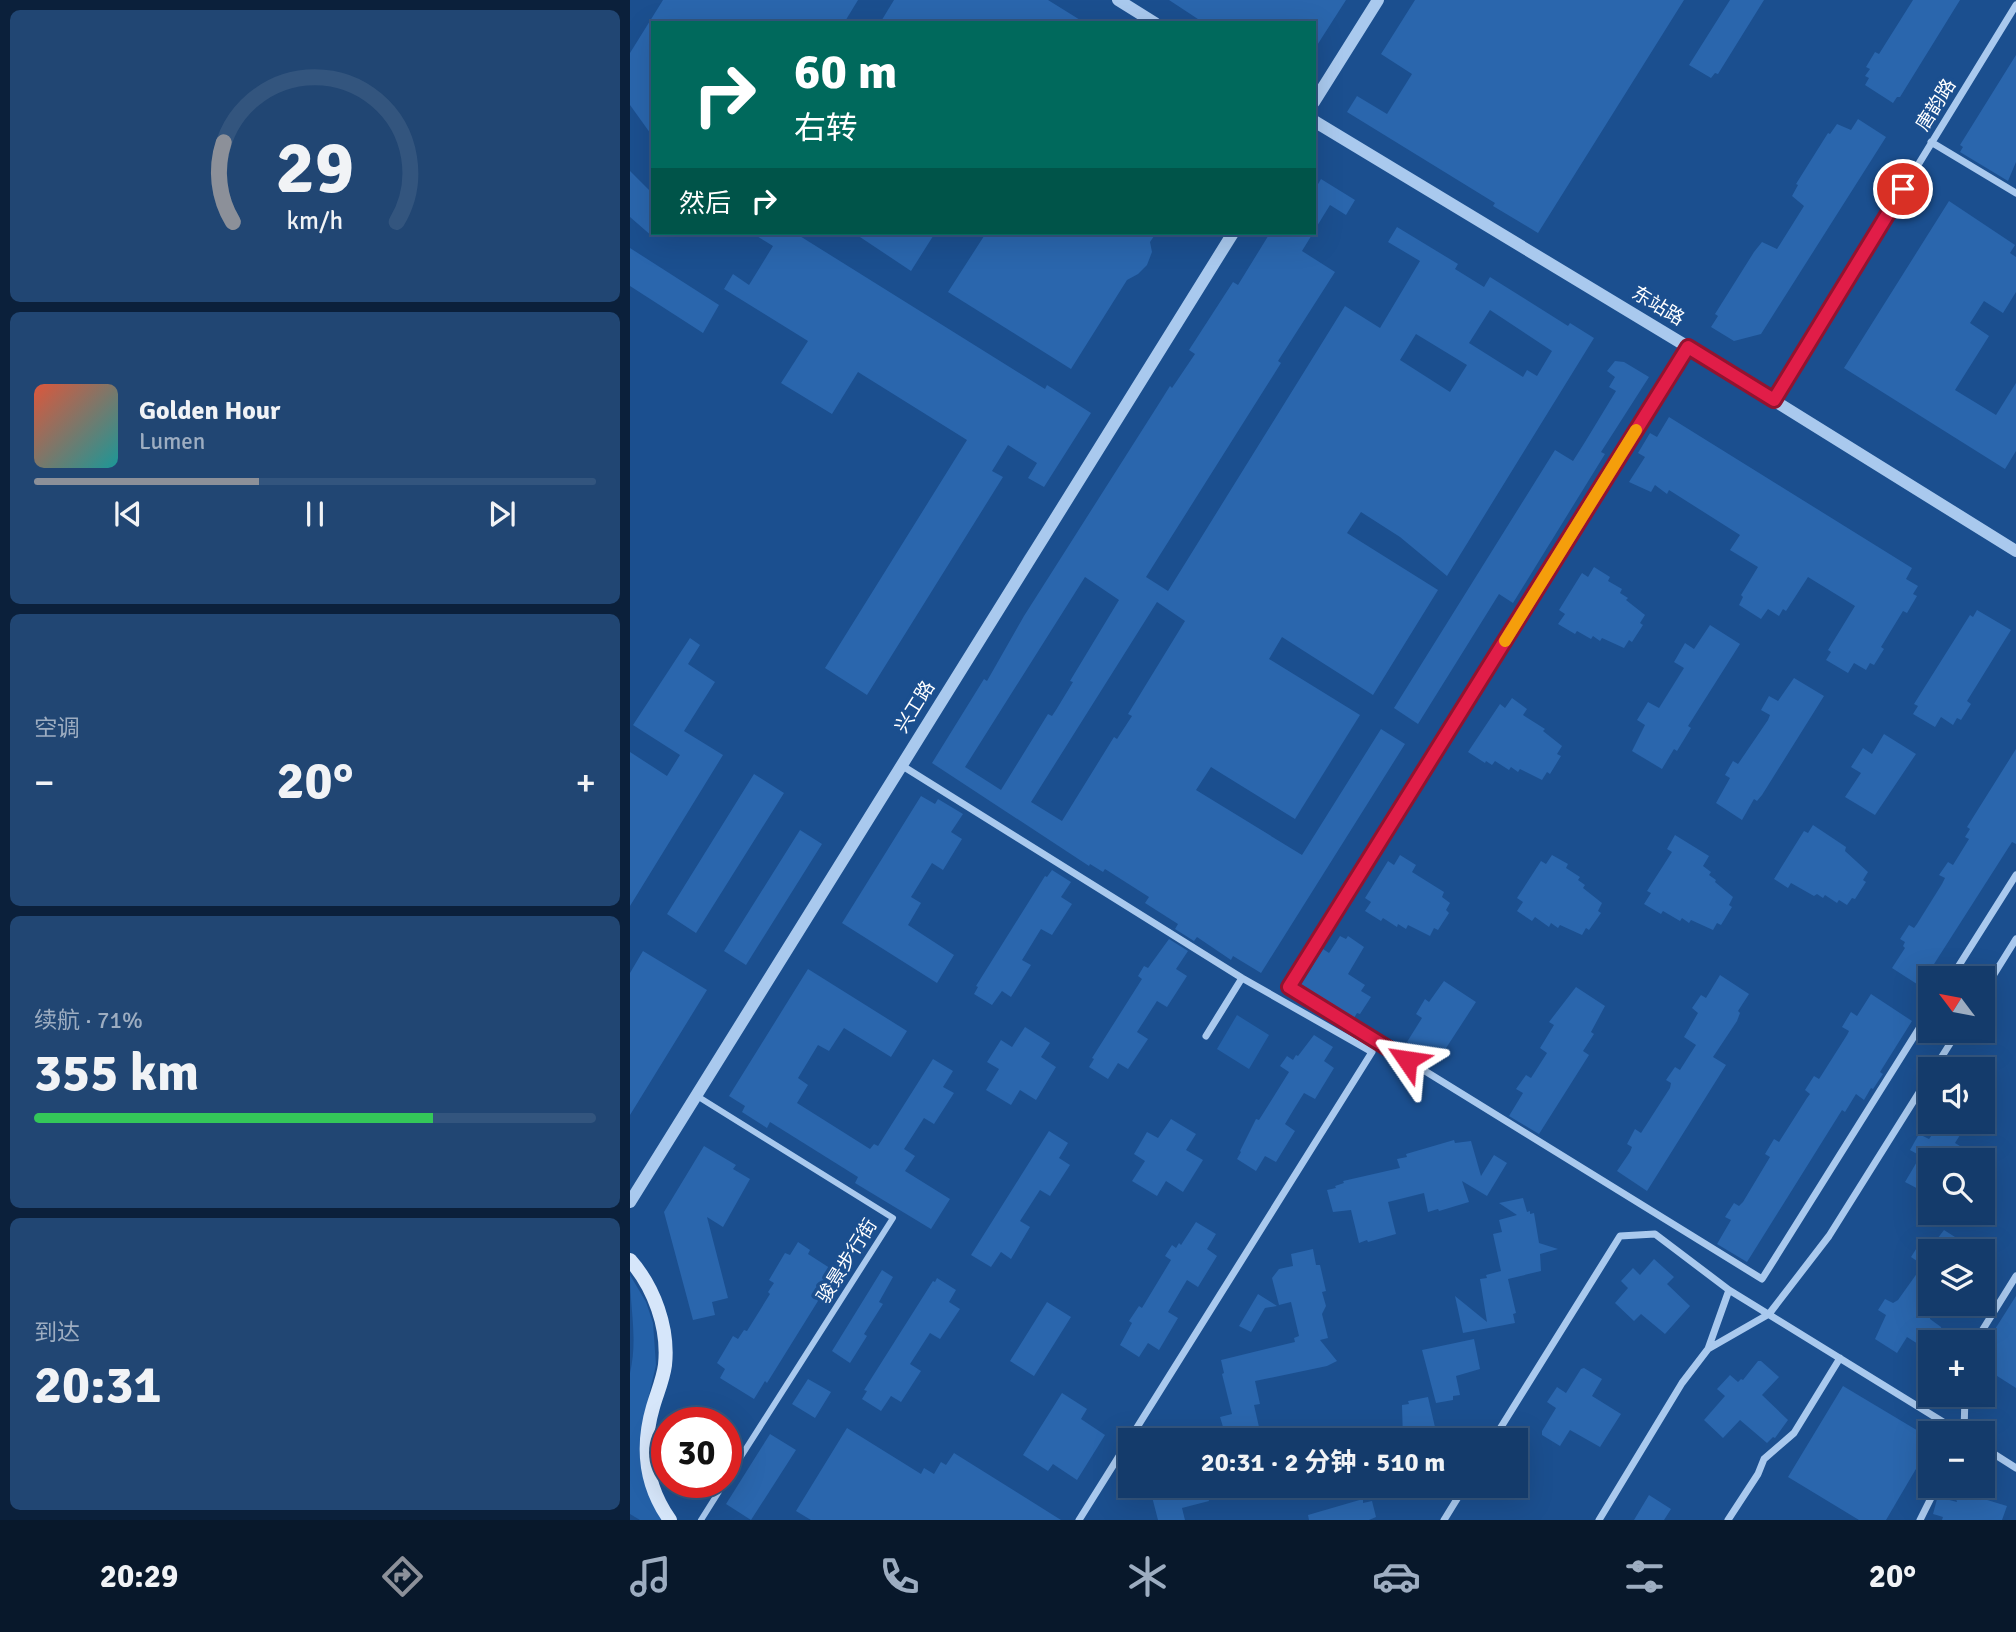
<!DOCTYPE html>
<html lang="zh">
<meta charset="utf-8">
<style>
:root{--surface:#143b6b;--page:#214673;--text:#f1f3f6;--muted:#9dadc1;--line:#33557e;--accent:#8c9099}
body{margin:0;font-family:Signika,"Noto Sans SC",sans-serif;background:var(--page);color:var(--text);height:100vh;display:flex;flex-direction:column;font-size:26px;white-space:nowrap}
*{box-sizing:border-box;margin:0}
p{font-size:23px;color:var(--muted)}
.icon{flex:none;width:38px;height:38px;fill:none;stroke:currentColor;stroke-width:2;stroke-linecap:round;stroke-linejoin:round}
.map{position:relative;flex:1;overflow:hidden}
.side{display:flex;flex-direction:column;gap:10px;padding:10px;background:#0b203b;width:630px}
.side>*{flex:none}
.hud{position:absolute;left:21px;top:21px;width:665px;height:214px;border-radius:0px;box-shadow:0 7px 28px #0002,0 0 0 2px var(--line);background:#00695c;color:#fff;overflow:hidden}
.needle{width:46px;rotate:302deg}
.fabs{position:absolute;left:1288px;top:966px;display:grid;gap:14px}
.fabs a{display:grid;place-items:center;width:77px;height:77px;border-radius:0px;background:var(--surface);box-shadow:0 7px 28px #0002,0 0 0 2px var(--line);font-size:35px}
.speed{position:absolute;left:21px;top:1407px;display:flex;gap:14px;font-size:35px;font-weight:700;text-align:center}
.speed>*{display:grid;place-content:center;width:91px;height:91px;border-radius:50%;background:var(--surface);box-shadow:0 7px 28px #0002,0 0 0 2px var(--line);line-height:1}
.speed .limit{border:10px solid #d22;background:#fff;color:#111}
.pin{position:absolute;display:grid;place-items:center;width:60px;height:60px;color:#fff;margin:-30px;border:4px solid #fff;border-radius:50%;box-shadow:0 2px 7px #0007}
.me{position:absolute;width:77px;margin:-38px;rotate:302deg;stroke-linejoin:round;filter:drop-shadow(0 0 5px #0008)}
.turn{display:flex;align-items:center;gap:24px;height:147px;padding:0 28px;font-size:32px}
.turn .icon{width:91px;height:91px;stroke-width:2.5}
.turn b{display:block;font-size:49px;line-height:60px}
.then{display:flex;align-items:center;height:66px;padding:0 28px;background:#0003;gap:14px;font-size:26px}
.big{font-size:52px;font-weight:700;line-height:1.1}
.side .widget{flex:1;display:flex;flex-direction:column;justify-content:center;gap:10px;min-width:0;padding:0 24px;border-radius:10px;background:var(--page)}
.side .dial{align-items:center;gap:0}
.dial svg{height:182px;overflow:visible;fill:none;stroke:var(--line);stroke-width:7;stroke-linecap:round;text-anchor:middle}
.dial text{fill:var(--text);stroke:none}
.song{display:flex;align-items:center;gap:21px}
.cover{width:84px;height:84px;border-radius:10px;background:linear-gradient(135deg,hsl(10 70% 55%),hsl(180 70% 35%))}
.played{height:7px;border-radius:4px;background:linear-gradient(90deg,var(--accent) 40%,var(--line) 40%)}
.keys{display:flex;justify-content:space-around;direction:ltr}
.heat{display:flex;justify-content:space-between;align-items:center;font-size:38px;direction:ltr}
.charge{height:10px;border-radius:5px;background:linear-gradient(90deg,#34c759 71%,var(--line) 0)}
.trip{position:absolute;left:488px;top:1428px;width:410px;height:70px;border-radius:0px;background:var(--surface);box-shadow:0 7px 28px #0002,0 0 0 2px var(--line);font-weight:700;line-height:70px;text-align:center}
.dock{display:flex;height:112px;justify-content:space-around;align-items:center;background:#08182b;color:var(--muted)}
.dock .icon{width:49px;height:49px}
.dock .on{color:var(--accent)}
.dock b{font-size:32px;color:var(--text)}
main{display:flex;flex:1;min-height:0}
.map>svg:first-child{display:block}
.green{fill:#2461a8}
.building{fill:#2a66ad;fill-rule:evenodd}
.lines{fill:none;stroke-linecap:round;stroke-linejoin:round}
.pedestrian{stroke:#a9c9ee;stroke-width:6}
.minor{stroke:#a9c9ee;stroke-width:7}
.tertiary{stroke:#a9c9ee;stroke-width:12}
.secondary{stroke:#d6e6fa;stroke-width:14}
.route-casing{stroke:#92132f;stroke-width:18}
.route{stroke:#e11d48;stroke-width:12}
.slow{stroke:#f59e0b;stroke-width:12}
.labels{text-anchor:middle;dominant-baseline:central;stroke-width:7;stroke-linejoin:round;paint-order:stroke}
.street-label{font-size:19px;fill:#fff;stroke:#1b4f8f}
</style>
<main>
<section class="side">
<div class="widget dial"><svg viewBox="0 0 100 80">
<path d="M14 69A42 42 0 1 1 86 69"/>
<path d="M14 69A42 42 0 0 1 10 34" stroke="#8c9099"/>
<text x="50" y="56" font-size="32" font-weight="700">29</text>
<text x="50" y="72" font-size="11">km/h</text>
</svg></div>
<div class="widget">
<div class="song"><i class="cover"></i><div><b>Golden Hour</b><p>Lumen</p></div></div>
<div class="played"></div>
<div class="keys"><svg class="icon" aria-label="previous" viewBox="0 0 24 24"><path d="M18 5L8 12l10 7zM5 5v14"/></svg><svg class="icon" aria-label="pause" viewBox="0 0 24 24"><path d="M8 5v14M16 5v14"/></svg><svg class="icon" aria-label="next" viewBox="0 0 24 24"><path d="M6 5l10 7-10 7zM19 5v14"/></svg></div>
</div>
<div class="widget"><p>空调</p>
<div class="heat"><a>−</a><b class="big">20°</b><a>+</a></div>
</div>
<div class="widget"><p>续航 · 71%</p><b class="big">355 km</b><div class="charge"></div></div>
<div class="widget"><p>到达</p><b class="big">20:31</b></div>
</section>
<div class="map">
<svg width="1386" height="1520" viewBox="0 0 1386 1520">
<rect width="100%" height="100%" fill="#1b4f8f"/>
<path class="green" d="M607,1015L639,1035L619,1069L587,1049Z
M0,1275L16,1302L23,1323L26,1365L11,1429L36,1520H10L0,1514V1373C8,1339 0,1309 0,1275Z"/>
<path class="building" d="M33,0H228L214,23H23V137L0,105V53Z
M264,0H418L455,23H250Z
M539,0H716L684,50V23H574Z
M785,0H1054L908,233L863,206L865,203L717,112L727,96L757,114L782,74L751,54Z
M1100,0H1134L1088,74L1085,73L1081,78L1059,65Z
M1283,0H1330L1270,97H1267L1263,103L1235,85L1239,78L1235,76L1240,69L1236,67L1245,52L1249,54Z
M1386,55V162L1378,181L1330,152L1333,147L1330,145Z
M1228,119L1256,137L1131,334L1104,341L1081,327L1088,316L1085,314L1124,252L1132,242L1147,249L1174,206L1162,196L1168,185L1166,184L1198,133L1200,134L1207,124L1221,130Z
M0,171L23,194V237L0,217Z
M691,179L725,200L716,215L700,205L684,231V191Z
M1319,201L1385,245L1380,253L1386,257V292L1373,313L1354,301L1340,323L1359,336L1325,390L1366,415L1386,383V451L1375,469L1214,368Z
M767,227L828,264L825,269L854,287L860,277L938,326L940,323L964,338L817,576L770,537L731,512L717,533L808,590L743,695L652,637L639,659L730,715L665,819L581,767L566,790L672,855L751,729L775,744L631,973L603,956L601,960L567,937L564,941L545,929L548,924L515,903L519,897L475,869L473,872L460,864L459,866L302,763L354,679L357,681L394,616L530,402L540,386L542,388L565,354L559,350L603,282L608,285L640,233H683L672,251L705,272L648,361L651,363L516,577L538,591L715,306L750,328L790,261L758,242ZM860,310L922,351L907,376L897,370L893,377L839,343ZM786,334L837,365L820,392L770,360ZM455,577L489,600L440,681L443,682L426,710L422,716L418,714L371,790L335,767ZM527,602L555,621L498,714L502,716L487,739L484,737L432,821L401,802Z
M122,233H165L415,389L417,385L461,413L414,487L398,478L407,463L378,445L362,471L373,477L237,695L195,668L337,440L228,372L202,414L151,383L178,341L94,289L103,274L119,285L143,246Z
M224,233H305L281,271Z
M356,233H526L520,242L522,252L517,265L508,274L497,280L441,369L318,292Z
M0,248L89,305L73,333L0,286Z
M985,361L994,362L1019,377L971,452L975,454L883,603L869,594L788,724L764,708L925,450L943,461L955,442L986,391L979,387L985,377L977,371Z
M1039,417L1282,568L1276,579L1288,586L1283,594L1287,596L1277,613L1273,611L1251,647L1254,649L1244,665L1240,663L1236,670L1224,663L1218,673L1196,660L1201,652L1198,650L1225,606L1178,577L1156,611L1153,609L1149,616L1138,609L1131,619L1109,605L1113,597L1111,595L1128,567L1100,550L1110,535L1039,490L1037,494L1025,485L1021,492L999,482L1015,457L1008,453L1020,433L1027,437Z
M964,567L980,577L978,581L992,589L990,593L998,598L996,600L1015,615L1010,623L1013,625L1002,642L999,640L994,648L972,638L970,641L963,636L961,639L947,631L945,634L928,624L935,614L929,610L952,573L958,577Z
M1347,610L1381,630L1337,701L1341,704L1331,720L1327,718L1323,725L1311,717L1305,727L1283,714L1288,706L1284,704L1340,615L1343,617Z
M1080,625L1110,644L1058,726L1061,728L1047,751L1044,749L1032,769L1002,751L1015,725L1007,720L1018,702L1029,708L1054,668L1044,662L1055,643L1064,649Z
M60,638L70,645L58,664L85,682L54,731L93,755L0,906V752L37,776L50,755L3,725Z
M1164,678L1194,696L1132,795L1127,801L1124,799L1112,820L1086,803L1100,778L1095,775L1103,761L1108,764L1138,720L1140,715L1131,710L1139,696L1148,701Z
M882,698L897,709L893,715L915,729L913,731L932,746L927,754L931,756L920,774L917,772L912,780L890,769L888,772L881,767L879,770L865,761L862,765L856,761L855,763L838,752L870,704L875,708Z
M1254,734L1286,754L1245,815L1215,797L1231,773L1221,767L1233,748L1242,754Z
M1386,749V844L1382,842L1290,986L1262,968L1275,948L1273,946L1275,942L1270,939L1279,925L1284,928L1287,924L1312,884L1315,878L1309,875L1318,862L1323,865L1339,839L1335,837L1340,829L1337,827Z
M124,774L154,793L66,933L37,914Z
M291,796L305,804L308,799L333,814L321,832L332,839L313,870L302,863L281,897L291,903L278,925L324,955L307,983L212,923Z
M1183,825L1216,847L1215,851L1238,872L1233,880L1236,882L1225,899L1222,898L1217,905L1209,900L1207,903L1195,895L1193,898L1187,894L1184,896L1161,883L1158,888L1144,879L1174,831L1178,833Z
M170,830L192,844L116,965L94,951Z
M1045,835L1079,856L1073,866L1081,872L1079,875L1086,880L1085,882L1103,897L1099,905L1102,907L1091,925L1087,923L1083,930L1061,920L1059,923L1052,918L1050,921L1033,911L1031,914L1014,904L1021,893L1017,891L1042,852L1037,849Z
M770,855L786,865L782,872L814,892L812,897L820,903L816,910L819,913L808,930L804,928L800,936L778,925L776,929L768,924L767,927L753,918L751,921L735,911L741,902L735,898L758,861L764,865Z
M922,855L938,864L936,868L950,877L948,880L955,885L953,888L972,903L968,911L971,913L959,930L956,928L952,935L930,925L928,928L921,923L919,927L905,917L902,921L887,911L893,902L887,898L911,861L916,864Z
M422,870L441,882L431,897L442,904L422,935L411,929L392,960L401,965L381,997L372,991L362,1005L344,994L348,987L346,986L415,876L417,877Z
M710,936L716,939L718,936L734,947L718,974L735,985L731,991L741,997L730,1014L727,1013L724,1018L671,985L693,949L699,953Z
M539,939L558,951L546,969L557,976L537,1007L527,1001L507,1032L518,1039L498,1069L488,1063L478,1079L459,1067L464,1059L462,1058L512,979L508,976L514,966L518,968Z
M13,951L77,990L0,1115V973Z
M178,969L277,1031L261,1057L214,1028L199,1051L188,1045L168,1078L178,1085L167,1103L240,1149L244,1144L248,1146L303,1059L323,1071L313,1087L324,1093L304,1124L294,1118L274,1149L285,1156L275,1171L320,1199L301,1229L225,1183L228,1177L140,1122L137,1128L112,1112L115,1106L99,1096Z
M1090,975L1119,994L1108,1011L1110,1013L1107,1021L1083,1057L1096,1065L1017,1191L987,1171L1000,1152L1002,1147L997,1144L1005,1129L1011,1133L1040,1088L1041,1083L1036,1080L1045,1067L1050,1070L1066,1045L1054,1037L1068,1013L1062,1008L1071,995L1076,998Z
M814,981L846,1002L807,1062L777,1042L792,1018L786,1014L795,999L799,1002Z
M946,987L975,1006L961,1032L964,1034L953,1051L959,1055L909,1134L879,1116L893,1093L886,1089L896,1075L901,1078L917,1053L910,1048L924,1025L919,1022Z
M1241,994L1282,1021L1250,1072L1253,1074L1243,1089L1241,1088L1234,1100L1226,1094L1215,1112L1212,1110L1117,1262L1087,1244L1101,1220L1095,1217L1104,1203L1109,1206L1113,1202L1140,1157L1135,1154L1144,1139L1149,1142L1177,1098L1180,1094L1175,1090L1184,1076L1189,1079L1191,1076L1217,1035L1219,1031L1212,1027L1221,1012L1227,1016Z
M395,1027L420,1043L411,1057L426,1067L406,1100L390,1090L381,1105L356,1090L369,1069L357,1062L371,1040L382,1047Z
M684,1035L703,1047L694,1061L704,1068L685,1099L674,1093L664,1109L655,1124L665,1131L646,1162L635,1156L626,1171L607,1159L611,1152L610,1151L626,1119L629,1120L659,1072L650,1066L657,1056L663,1060L666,1055L668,1056Z
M541,1119L566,1134L556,1150L573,1160L553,1192L536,1181L527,1196L502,1181L515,1161L504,1154L517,1132L528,1138Z
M1313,1122H1338L1325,1143L1338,1151L1332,1160H1300V1182L1294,1192L1275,1182L1288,1160H1286L1289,1155L1280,1150L1289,1134L1299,1139L1302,1135L1304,1136Z
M419,1131L438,1143L429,1158L440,1165L420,1196L410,1190L390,1221L400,1227L381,1259L371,1252L361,1267L341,1255Z
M824,1140L825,1143L841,1141L851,1176L864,1155L877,1163L857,1196L832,1181L839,1202L809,1211L808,1209L798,1212L794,1193L758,1202L766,1234L738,1242L737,1240L729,1243L721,1210L703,1212L697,1190L706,1188L705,1186L714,1183L713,1181L770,1168L767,1159L777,1157L776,1154Z
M74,1146L106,1165L103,1169L120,1179L93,1227L77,1217L98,1298L82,1302L85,1315L63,1320L34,1212Z
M893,1198L897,1212L900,1211V1214L904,1213L909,1243L928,1249L910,1254L911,1271L878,1279L886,1313L883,1314L885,1323L833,1333L825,1296L857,1322L850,1279L857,1278L856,1275L871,1271L863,1234L872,1232L869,1220L887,1215L869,1203Z
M566,1222L586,1234L577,1249L587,1256L568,1287L557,1280L548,1295L538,1312L548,1318L529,1350L518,1343L509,1357L490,1345L502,1323L499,1321L509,1306L512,1308L541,1260L535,1256L542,1245L546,1248L549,1243L551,1245Z
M1314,1230L1347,1251H1298Z
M168,1242L180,1250L178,1254L206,1272L137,1383L135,1381L124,1399L90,1378L95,1369L87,1363L103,1336L108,1339L114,1330L117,1331L140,1294L138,1292L144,1283L139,1280L155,1253L160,1255Z
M1288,1246L1300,1254V1319L1311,1327L1313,1336L1308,1342H1300L1299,1351L1277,1337L1267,1353L1245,1339L1256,1315L1248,1310L1255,1299L1263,1303L1268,1300L1293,1265L1281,1257Z
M683,1249L686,1265H690L696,1291L692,1292L696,1306L692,1314L698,1338L690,1340L707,1361L697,1366L625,1381L630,1404L624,1405L632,1440H597L590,1417L602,1414L592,1374L594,1373L591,1360L665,1342L664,1338L669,1336L661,1302L649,1305L642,1278L649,1269L663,1266L661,1254Z
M1024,1259L1044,1277L1037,1284L1060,1306L1035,1334L1011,1314L1004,1321L985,1303L998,1288L991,1281L1003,1268L1010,1275Z
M252,1270L263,1277L249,1302L253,1304L234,1334L237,1336L220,1363L202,1351Z
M307,1278L326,1290L319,1302L330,1309L310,1339L300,1333L280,1364L291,1371L271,1402L261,1396L251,1411L232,1399L237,1391L234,1390L303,1281L305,1282Z
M628,1294L647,1306L635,1308L621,1332L609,1326Z
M1386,1296V1388L1353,1367V1348Z
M417,1302L441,1317L404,1376L380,1361Z
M844,1339L850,1369L826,1376L830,1395L823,1396V1400L806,1403L792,1350Z
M1128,1361H1131L1149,1377L1132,1395L1158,1420L1145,1438L1143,1437L1137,1443L1110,1420L1093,1438L1074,1420L1095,1396L1087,1389L1100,1375L1108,1382L1111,1379L1113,1380Z
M954,1368L972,1379L962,1396L991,1414L970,1447L940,1430L930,1446L912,1435V1431L926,1408L917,1402L927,1387L936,1393L951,1369Z
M178,1379L201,1392L185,1418L162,1404Z
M1213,1386L1300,1438V1445L1256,1520H1229L1158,1477Z
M432,1393L457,1409L451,1419L475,1435L447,1480L423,1464L418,1471L393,1455Z
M798,1397L808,1440H773L772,1405L779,1404L778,1401Z
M217,1428L291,1474L294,1468L304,1474L311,1462L316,1465L324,1453L431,1520H181L166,1511Z
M140,1434L166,1450L121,1520L96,1504Z
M533,1486H575L579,1501L552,1508L555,1520H528L520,1489Z
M1322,1486H1347L1344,1496L1377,1506L1372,1520H1312L1313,1517L1303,1514L1307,1499L1308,1497L1327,1502Z
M1019,1495L1041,1509L1034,1520H1004Z
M733,1499V1503L742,1501L746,1517L739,1520H679L678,1515Z"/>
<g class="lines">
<path class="pedestrian" d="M67,1096L263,1218L96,1480
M71,1520L95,1482"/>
<path class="minor" d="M1301,142L1386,193
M1058,347L659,987L1132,1279L1300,1011
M1144,400L1386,5
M271,765L612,978L742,1052L449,1520
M1321,978L1386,875
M1353,992L1386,939
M576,1036L612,978
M1304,1069L1328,1031
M1099,1290L1331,1433
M1345,1342L1386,1276
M1078,1349L1139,1314L1199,1236L1300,1075
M1334,1433L1335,1395
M863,1440L990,1236L1025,1234L1099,1290L1078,1349L1052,1383L969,1520
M1353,1447L1386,1468
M814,1520L835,1486
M1098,1520L1128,1474L1134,1459L1164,1433L1210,1358
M1290,1520L1307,1486"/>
<path class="tertiary" d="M488,0L525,23
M684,102L748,0
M684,121L1058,347L1386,551
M0,1202L603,233"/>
<path class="secondary" d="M0,1260C24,1287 39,1328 35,1365C33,1380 27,1393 23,1407C11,1448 15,1485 40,1520"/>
</g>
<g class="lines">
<defs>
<path id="route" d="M777,1060L659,987L1058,347L1144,400L1273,189"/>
</defs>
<use href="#route" class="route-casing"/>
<use href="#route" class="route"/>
<path class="slow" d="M875,641L1006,430"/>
</g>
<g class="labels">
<g class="street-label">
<text transform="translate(1306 105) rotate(-58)">唐韵路</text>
<text transform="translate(1028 306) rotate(31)">东站路</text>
<text transform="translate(285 707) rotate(-58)">兴工路</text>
<text transform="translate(217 1261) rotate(-58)">骏景步行街</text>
</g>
</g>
</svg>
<div class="fabs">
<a><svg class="needle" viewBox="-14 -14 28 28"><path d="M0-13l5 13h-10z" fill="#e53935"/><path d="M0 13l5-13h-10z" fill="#9dadc1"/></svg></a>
<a><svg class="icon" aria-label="sound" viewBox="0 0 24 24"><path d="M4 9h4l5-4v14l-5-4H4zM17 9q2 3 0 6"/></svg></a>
<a><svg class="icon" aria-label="search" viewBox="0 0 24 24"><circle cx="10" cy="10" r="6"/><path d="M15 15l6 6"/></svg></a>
<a><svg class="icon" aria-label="layers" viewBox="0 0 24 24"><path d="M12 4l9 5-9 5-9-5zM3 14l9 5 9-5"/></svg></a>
<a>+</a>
<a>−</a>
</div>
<div class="speed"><div class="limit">30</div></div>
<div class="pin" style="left:1273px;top:189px;background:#d93025"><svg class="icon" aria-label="arrive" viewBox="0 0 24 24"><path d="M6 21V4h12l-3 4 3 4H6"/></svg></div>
<svg class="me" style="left:777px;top:1060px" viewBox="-20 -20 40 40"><path d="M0-17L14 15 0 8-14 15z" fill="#e11d48" stroke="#fff" stroke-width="4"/></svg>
<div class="trip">20:31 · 2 分钟 · 510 m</div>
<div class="hud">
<div class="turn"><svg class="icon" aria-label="right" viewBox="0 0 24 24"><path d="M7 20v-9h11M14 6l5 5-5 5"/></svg><div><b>60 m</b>右转</div></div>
<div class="then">然后<svg class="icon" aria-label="right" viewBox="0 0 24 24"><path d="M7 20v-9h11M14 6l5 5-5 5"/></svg></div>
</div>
</div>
</main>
<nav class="dock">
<b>20:29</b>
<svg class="icon on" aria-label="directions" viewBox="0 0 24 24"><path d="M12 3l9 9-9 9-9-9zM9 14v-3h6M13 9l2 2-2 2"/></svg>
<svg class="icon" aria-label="music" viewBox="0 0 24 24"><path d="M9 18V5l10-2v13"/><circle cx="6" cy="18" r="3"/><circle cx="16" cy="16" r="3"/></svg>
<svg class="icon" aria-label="phone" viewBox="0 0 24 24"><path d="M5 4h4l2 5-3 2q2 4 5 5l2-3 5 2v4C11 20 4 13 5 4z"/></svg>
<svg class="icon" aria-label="climate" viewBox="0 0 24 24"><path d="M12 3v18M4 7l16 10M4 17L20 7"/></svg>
<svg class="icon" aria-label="car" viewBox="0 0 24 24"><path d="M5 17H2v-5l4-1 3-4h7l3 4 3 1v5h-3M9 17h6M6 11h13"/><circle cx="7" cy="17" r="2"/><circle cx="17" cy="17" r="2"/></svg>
<svg class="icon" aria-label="filters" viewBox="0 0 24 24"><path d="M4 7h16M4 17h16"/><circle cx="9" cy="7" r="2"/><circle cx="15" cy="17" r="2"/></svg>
<b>20°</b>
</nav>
